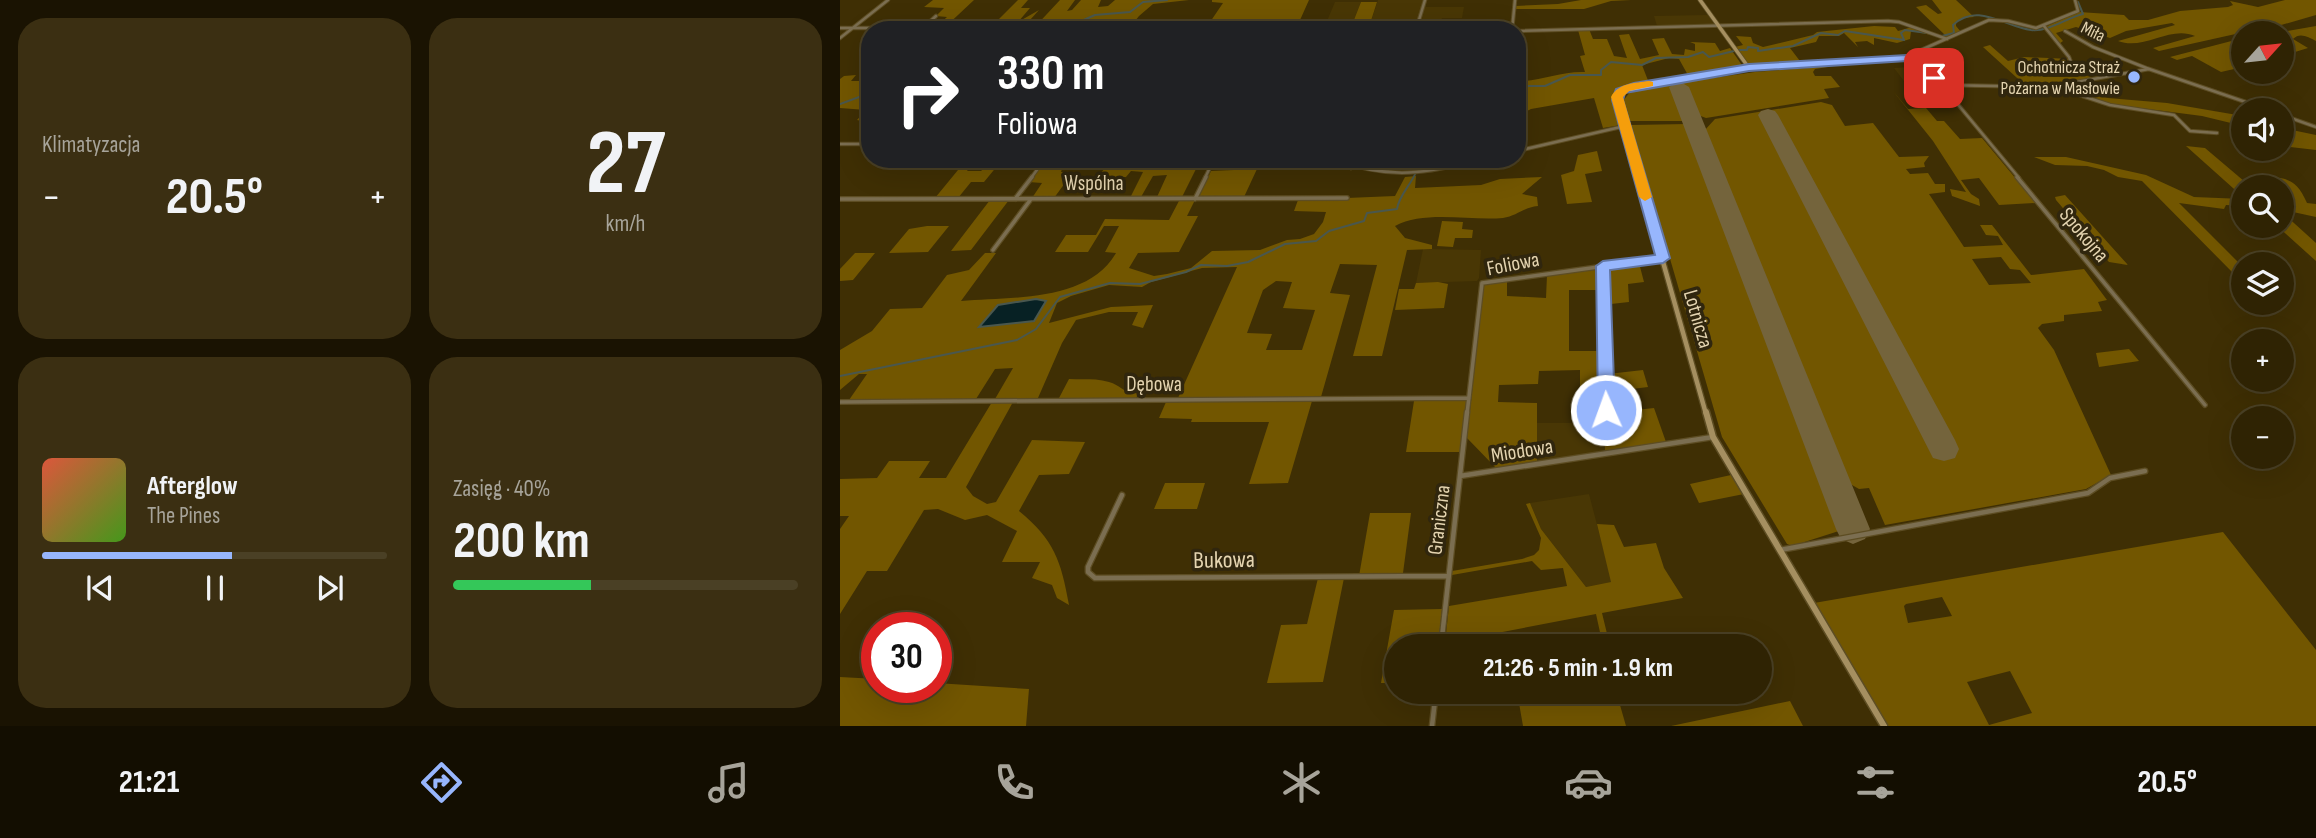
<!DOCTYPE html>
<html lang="pl">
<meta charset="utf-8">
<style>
:root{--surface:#2f2303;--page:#3b2f12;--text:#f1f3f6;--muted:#a7a49a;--line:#4a4025;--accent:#97b6fd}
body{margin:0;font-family:"Sofia Sans Condensed",sans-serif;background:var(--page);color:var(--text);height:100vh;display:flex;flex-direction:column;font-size:26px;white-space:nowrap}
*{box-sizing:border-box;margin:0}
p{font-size:23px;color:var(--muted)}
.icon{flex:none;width:38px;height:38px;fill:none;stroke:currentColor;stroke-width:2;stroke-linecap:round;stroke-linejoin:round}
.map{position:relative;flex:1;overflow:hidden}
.side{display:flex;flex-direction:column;gap:18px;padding:18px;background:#1a1302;width:840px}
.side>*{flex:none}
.guide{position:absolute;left:21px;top:21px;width:665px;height:147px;border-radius:28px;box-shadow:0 7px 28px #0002,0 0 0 2px var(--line);background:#202124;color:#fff;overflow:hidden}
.needle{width:46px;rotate:63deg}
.buttons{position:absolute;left:1391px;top:21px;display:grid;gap:14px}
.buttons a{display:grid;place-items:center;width:63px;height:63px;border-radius:50%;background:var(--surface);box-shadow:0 7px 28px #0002,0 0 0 2px var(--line);font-size:35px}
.speed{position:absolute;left:21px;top:612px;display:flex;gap:14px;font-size:35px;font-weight:700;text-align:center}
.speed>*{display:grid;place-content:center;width:91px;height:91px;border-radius:50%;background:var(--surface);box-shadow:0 7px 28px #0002,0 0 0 2px var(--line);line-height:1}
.speed .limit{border:10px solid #d22;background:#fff;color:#111}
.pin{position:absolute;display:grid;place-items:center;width:60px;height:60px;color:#fff;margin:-30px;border-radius:14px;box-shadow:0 4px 10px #0006}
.me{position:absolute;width:77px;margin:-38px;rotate:358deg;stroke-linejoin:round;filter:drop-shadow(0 0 5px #0008)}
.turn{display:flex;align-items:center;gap:24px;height:147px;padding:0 21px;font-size:32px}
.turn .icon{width:91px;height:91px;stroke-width:2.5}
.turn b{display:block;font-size:49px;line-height:60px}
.big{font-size:52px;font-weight:700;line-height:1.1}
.side .tile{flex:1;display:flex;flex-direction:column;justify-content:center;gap:10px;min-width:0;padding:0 24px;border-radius:28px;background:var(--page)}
.side .dial{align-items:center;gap:0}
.dial b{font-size:91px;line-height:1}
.song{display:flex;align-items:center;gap:21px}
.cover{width:84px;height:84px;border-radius:10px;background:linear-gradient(135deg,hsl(10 70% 55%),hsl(100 70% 35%))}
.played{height:7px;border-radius:4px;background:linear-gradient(90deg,var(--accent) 55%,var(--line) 55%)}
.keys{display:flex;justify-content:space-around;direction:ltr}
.heat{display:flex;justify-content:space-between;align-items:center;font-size:38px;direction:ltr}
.charge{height:10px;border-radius:5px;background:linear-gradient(90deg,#34c759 40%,var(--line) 0)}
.side .tiles{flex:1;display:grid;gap:18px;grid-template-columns:repeat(2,1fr)}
.trip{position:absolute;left:544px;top:634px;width:388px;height:70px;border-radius:35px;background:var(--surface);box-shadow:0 7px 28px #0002,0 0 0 2px var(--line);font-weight:700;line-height:70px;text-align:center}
.menu{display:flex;height:112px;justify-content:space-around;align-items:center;background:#130e01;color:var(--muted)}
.menu .icon{width:49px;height:49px}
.menu .current{color:var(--accent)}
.menu b{font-size:32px;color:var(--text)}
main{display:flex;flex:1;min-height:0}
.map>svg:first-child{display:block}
.built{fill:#493705}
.green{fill:#725600;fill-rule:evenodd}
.water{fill:#072124;stroke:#49574e;stroke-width:2}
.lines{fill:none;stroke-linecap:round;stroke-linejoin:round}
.stream{stroke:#49574e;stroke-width:2}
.runway{fill:#74643c;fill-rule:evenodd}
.minor-far2-casing{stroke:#5d4d23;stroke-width:4.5}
.minor-far1-casing{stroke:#5d4d23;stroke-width:6}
.minor-casing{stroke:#5d4d23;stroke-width:7}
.tertiary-casing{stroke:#5d4d23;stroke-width:4.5}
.secondary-far2-casing{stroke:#5d4d23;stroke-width:5}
.secondary-far1-casing{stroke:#5d4d23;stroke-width:7}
.secondary-casing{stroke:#5d4d23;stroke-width:9}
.minor-far2{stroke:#7b6e51;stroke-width:2.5}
.minor-far1{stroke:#7b6e51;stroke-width:3.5}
.minor{stroke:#7b6e51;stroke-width:4.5}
.tertiary{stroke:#7b6e51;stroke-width:2.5}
.secondary-far2{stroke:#a58f60;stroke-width:3.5}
.secondary-far1{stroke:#a58f60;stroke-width:4.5}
.secondary{stroke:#a58f60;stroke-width:6}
.route{fill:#97b6fd;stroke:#6276a4;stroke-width:2}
.slow{fill:#f59e0b}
.poi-dot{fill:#97b6fd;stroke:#30260e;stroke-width:2.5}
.labels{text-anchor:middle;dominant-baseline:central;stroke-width:7;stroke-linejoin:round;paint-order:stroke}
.far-street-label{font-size:18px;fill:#e4d4b0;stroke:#30260e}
.far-poi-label{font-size:18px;fill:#e4d4b0;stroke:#30260e;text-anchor:end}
.street-label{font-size:21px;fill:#e4d4b0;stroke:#30260e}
.near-street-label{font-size:24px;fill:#e4d4b0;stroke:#30260e}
</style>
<main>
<section class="side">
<div class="tiles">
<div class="tile"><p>Klimatyzacja</p>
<div class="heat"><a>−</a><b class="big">20.5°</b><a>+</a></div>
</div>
<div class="tile dial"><b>27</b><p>km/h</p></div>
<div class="tile">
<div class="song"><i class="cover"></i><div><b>Afterglow</b><p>The Pines</p></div></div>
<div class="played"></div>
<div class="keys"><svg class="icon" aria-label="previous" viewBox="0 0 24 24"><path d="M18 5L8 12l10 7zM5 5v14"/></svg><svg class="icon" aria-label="pause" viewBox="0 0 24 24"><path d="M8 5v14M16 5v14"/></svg><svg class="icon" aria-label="next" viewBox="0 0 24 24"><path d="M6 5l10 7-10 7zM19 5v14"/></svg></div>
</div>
<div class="tile"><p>Zasięg · 40%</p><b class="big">200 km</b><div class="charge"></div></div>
</div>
</section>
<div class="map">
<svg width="1476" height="726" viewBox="0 0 1476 726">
<rect width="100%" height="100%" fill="#3f2f04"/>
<path class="built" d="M538,0H583L575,30H528Z
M495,2H521L510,30L484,28Z
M585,7H624L622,18H602L601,23L581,22Z
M868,15L876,26H817L814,16Z
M1083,66L1096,84H1077L1078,87L1070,89L1054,68Z
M583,249L641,250L639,278L637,281L576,283Z
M697,423H764L765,452L697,461Z
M749,494L772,582L746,587L701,529L690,503Z"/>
<path class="green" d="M93,0H134L102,30H93L107,17L96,16L104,8L84,7Z
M178,0H188L181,8H190L178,22L199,10L181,30H148Z
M220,0H235L227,11L232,10L241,0H261L258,7L268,6L275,0H349L313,4L299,16L288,30H192Z
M372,0H469L456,29L481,30L366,28L383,3L372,2Z
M741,0H791L771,1L744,9H675L676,6L718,4Z
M1092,0H1116L1134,17L1123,18L1116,22V26L1121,32L1107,38L1099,35H1105L1076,7L1086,5L1098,14L1102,13Z
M1445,0H1476V15L1431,28L1442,32L1476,26V41C1468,37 1460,32 1453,39L1468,48L1442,56V33H1422L1427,31L1418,29L1319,51L1313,48L1355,36C1330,25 1304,51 1278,41L1335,25L1332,23L1286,31L1270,38L1236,27L1216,33L1223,41L1219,44L1205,27L1239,12L1284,15L1289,20H1308L1340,11L1388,7L1393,5L1390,1L1418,7Z
M521,2H537L528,30H510Z
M1034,26L1055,27L1058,31L1072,27L1097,36L1071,31L1070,39L1057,43L1034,38V45L1027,41L1015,42L1018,47L1004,33L999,36H979L976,42L950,48L963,65L910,67L895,47L903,45L896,36L911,37L913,43L923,47L973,35L977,32Z
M749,29L753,39H767L774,56L787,58L779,35L789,34L800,59L819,55L812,39L824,38L832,54L844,55L845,49L855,51V44L850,42L875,43L880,51L890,48L904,68L849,77L839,59L829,58L802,65L809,83L779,90L775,98L781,125L763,128L754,98L691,109L679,115L677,86L682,81C703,80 723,71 745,72L740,56L745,55L738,30Z
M1403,38V67L1381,72L1352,56L1337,60L1330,57Z
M1150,45L1168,61L1184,57L1231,59L1232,66L1228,63H1220L1222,67H1195L1203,77H1238L1240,74L1254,78L1212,86L1187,87L1143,47Z
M994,66L975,69L973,72L975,76H991L1000,87L984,89L989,98L866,118L858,115L845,121H788L783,101L790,92L802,88L915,72Z
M16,75L11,81H23L30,75V123L17,120L26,110L0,108V79L4,76Z
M1229,84L1268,98L1327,103L1403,116V139L1395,124L1362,116L1270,104L1215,87Z
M1053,91L1068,109L1086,108L1097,121H1104L1120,139L1142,138L1196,203L1159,205L1139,178L1121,180L1131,194L1139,199L1140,206L1112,196L1110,189L1126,192L1093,141Z
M981,102L992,105L1005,126L1033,123L1059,157L1089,156L1084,163L1085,167L1066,169L1070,174L1088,173L1095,184H1105V192L1089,194L1124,247L1163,245L1158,236L1146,235L1140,225H1152L1191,275L1244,269L1267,300L1258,302L1262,311L1224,315V321L1202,324L1198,328L1214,350L1271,475L1246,489L1045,525L1029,488L1019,489L1005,481L864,131L875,119ZM1161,257L1170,269L1180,270L1191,283L1149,285L1132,259Z
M847,124L1002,530L952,546L947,544L882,437L791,125Z
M1442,128L1476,135V150L1442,146Z
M1346,146L1365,148L1411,187H1404L1403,197Z
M757,151L762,171L745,174L752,202L727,204L721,175L734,171L738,155Z
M1194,157H1226L1306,175L1354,197L1403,199V206L1386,205L1384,209L1339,203L1403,267V278L1397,277L1302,181L1278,177L1264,170L1247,166L1215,165Z
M127,159H136L127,171H141L146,166L158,165L144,182H131L118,198H95Z
M284,159L325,163L327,159H351L347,169H356L342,197H317L327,175L313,176L301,197L290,198L303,172L291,171L286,177H258L268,164H281Z
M198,169H222L221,172H233L214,198H192L202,183L188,182Z
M417,169L404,197H359L371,171Z
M1417,175C1444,179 1455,175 1467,203L1476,204V217L1453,212L1444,214L1476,243V261L1437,226H1442V208L1450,205L1442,196V187H1431Z
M576,176L575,188L641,185L660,179L702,177L682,194L697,197L698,206C684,207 677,216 663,218C630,221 584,210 555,226L565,238L592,245V249L567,250L542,356H513L537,265L500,264L490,293L510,295L481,397L338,398L397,267L362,268L311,282L302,287L269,285L231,296L217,303L209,323L271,307L313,305L303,328L292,325L298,312H269L236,320L222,343L198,398L155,399L173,368L155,369L136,399L9,400L27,374H19L0,390V350L32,331L50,309L82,308L107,275L129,270L145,253H156L121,301C171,297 248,302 276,253L265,252L279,226H264L248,252H215L226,235H256L265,219L329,220L340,199L355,200L347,216H358L339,252L298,253L289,268L314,276L327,274L351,268L372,251L420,250L447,240L460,239L474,234L483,222L486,212L454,211L458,200L555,196L565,177ZM436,281L452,282L443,308L475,310L462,350H426L432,334L407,333L423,290Z
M1225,195L1288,265L1269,262L1216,200L1215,197Z
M150,200H169L131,250L111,251Z
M602,221L623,222L622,229L633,230L632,238H615L613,247L597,246Z
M87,226H109L88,252L49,253L69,229Z
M15,253H35L13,280L0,281V269Z
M799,263L804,282L788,284L789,302L762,305L761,290H729V351H767L768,374L803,370L808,387L769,392V413L814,408L826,442L765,452L763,393L740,392V370L699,371L698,384L659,385L658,402L697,403V461L656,468L627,438L644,284L667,281V296L706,298L707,275Z
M598,282L608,284L604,308L555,310L559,289H574L576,283Z
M1289,349L1299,361L1259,367L1256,353Z
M229,379C242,380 256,378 269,382C281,385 285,395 299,393L296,398L265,400L219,398Z
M627,400L620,452H566L574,401Z
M472,401L448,483L409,484L429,422H351L352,419L319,418L326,402Z
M152,402H173L126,487L133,496L147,504L156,502L192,440L245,442L229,474L199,475L179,511C214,540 221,560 229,605L217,598L212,585L192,578L200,562H162L177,531L147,515L125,520L98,509L84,510L47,571H27L0,614V529L9,516H0V479L37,478L49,461H90L79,478H106Z
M891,475L904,494L859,503L850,484Z
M325,483H365L357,509H314Z
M690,503L701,529L746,587L771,582L757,524L774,525L784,547L816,543L824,568L843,598L762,613L770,646H763L756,614L605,643L609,606L727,586L723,568L701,570L692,561L612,575V571L682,559L694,555L699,550L701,538L686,504Z
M530,513H571L563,573L519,576Z
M1383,532L1476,650V726H1047L974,603ZM1102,597L1112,616L1068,623L1064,606L1066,604ZM1170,671L1192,713L1149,725L1127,682Z
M478,578H504L483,682L427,683L441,625L467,624Z
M602,609L598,646H556V683H541L554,610Z
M0,677L37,679V688H96V683L189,689L186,726H0Z
M743,691H776L786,726H683L679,703Z
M950,701L963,726H831Z"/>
<path class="water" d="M196,299L206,301L194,321L139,327L158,305Z"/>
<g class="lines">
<path class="stream" d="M221,30L255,15L290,12L303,2L327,0
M226,30H233
M1102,36L1114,33L1113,25C1137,2 1164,26 1191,30C1209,32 1226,18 1243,14L1238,2
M899,50H907L908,47L918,48V51L953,46L981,33L998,35L1005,31L1064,40L1061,33L1065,30L1087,33
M677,98L688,86H705L730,75H761V70L771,62L802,65L816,58L848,57L863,52L869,57L894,51
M0,104L30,93
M581,170L586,168L585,164L598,159
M0,376L177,340L196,329L220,297L270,283L300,284L346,272L361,265L387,266L408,262L445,244L476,241L489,231L524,221L527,213L557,209C559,195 571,185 576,172"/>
<path class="runway" d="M839,81L849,87L1030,529L1025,539L1013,544L1001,539L996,529L829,87Z
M928,109L935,111L938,115L1115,440L1119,449L1115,458L1104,461L1093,458L918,115L921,111Z"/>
<defs>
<path id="minor-far2" d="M1204,26L1229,57L1234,70
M84,27L96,16
M0,28H104
M431,28L496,30
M576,30L585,0
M672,30L675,0
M677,31L1048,21L1059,22L1107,39
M1225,31L1253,47L1309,69
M0,38L48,0
M1075,59L1081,50L1149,20L1168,21L1196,28L1238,11L1235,0
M1101,84L1179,178
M1212,86L1270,105L1334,115L1350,131L1377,133
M511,168L521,159
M191,178L205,159
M365,178L374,159"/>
<path id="minor-far1" d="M1177,177L1365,405
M0,199L507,198
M175,199L192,177
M355,199L366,177
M153,250L191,199
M763,266L767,410
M0,402L629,398
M627,414L642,283L823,258"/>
<path id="minor" d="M620,476L873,437
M282,495L248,567V572L255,578L608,576
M940,550L1248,493L1270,478L1305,471
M601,646L627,412
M592,726L596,691"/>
<path id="tertiary" d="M909,68L1071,58L1080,61L1102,85L1209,87L1309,69L1429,110
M1442,115L1476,127
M0,144H30
M677,151L785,126
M494,159C549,181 589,173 644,159"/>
<path id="secondary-far2" d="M799,178L777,100L780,91L790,87L909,68L860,0"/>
<path id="secondary-far1" d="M799,177L866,414"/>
<path id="secondary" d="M866,412L873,437L1044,726"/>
</defs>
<use href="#minor-far2" class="minor-far2-casing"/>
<use href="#minor-far1" class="minor-far1-casing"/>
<use href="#minor" class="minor-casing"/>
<use href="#tertiary" class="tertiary-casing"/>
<use href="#secondary-far2" class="secondary-far2-casing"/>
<use href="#secondary-far1" class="secondary-far1-casing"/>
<use href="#secondary" class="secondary-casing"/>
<use href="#minor-far2" class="minor-far2"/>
<use href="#minor-far1" class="minor-far1"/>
<use href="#minor" class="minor"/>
<use href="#tertiary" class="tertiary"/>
<use href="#secondary-far2" class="secondary-far2"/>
<use href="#secondary-far1" class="secondary-far1"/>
<use href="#secondary" class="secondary"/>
</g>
<path class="route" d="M1067,55L1083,59L1098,76V80H1090L1076,63L1067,61L909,71L785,93L783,100L830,258L823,263L770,270L775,410L772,415H761L758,410L756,266L763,261L815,255L772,100L776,89L794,83L909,64Z"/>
<path class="slow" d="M809,81L813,82V86L789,91L783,97L812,197L805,201L799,197L771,97C778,83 795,83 809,81Z"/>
<circle class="poi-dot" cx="1294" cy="77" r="7"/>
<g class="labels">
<g class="far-street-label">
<text transform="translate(1253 32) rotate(26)">Miła</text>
</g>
<g class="far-poi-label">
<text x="1280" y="67">Ochotnicza Straż<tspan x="1280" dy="21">Pożarna w Masłowie</tspan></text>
</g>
<g class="street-label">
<text x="254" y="183">Wspólna</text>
<text transform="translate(1244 235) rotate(50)">Spokojna</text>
<text transform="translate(673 264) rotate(-11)">Foliowa</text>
<text transform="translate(858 319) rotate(74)">Lotnicza</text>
<text x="314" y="384">Dębowa</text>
<text transform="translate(682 451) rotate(-9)">Miodowa</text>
<text transform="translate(599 520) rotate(-83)">Graniczna</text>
</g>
<g class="near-street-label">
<text transform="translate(384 560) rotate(-1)">Bukowa</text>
</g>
</g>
</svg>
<div class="buttons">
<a><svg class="needle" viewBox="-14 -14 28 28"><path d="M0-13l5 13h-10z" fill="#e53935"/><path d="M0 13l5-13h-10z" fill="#a7a49a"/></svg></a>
<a><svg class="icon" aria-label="sound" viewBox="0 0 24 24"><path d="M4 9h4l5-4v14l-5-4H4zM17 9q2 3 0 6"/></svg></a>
<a><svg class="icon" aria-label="search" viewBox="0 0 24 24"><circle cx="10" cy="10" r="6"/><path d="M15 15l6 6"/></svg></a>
<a><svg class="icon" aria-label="layers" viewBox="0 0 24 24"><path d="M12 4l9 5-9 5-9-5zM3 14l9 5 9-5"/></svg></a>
<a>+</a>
<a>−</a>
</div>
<div class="speed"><div class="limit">30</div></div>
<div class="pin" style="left:1094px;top:78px;background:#d93025"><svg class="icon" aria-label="arrive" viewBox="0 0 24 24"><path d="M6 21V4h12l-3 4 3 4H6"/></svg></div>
<svg class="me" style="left:766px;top:410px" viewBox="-20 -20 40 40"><circle r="17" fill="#97b6fd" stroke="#fff" stroke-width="3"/><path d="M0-11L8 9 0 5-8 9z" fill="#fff"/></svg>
<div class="trip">21:26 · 5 min · 1.9 km</div>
<div class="guide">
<div class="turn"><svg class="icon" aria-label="right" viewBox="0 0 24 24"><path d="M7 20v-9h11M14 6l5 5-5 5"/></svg><div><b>330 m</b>Foliowa</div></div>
</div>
</div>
</main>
<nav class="menu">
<b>21:21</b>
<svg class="icon current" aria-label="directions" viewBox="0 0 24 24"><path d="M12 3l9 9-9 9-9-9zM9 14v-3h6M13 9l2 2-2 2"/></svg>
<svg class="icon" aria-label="music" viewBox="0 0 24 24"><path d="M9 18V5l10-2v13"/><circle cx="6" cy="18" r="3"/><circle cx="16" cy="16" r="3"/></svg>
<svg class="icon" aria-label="phone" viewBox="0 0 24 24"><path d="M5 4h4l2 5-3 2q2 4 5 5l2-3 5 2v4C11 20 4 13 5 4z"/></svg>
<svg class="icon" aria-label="climate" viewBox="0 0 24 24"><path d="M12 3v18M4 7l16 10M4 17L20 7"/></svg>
<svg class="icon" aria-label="car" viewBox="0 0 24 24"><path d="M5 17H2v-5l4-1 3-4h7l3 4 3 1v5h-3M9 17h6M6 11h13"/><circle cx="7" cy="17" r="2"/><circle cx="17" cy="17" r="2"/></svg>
<svg class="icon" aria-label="filters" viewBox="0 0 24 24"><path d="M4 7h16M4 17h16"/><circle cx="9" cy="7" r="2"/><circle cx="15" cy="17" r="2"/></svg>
<b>20.5°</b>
</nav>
